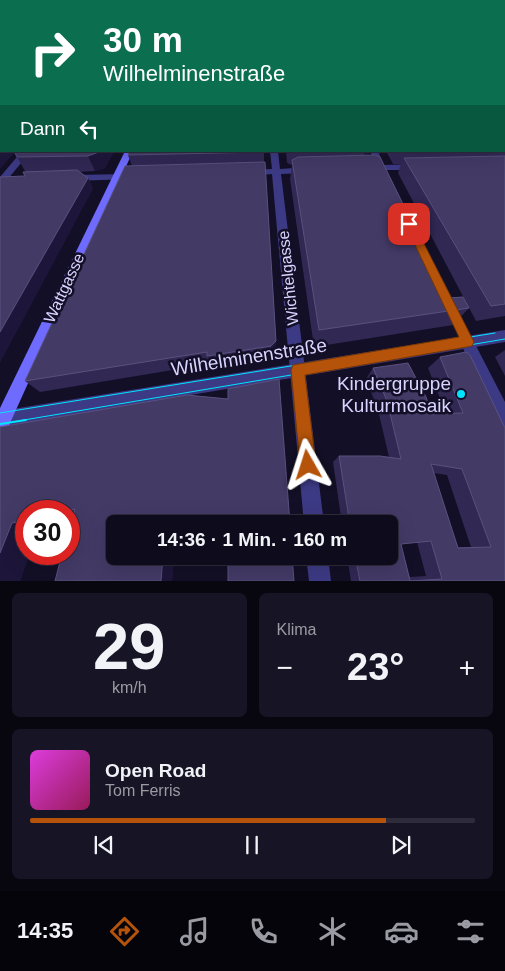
<!DOCTYPE html>
<html lang="de">
<meta charset="utf-8">
<style>
:root{--surface:#0e0b1c;--page:#171425;--text:#f1f3f6;--muted:#9b9ba3;--line:#2e2b3b;--accent:#b45309}
body{margin:0;font-family:Helvetica,sans-serif;background:var(--page);color:var(--text);height:100vh;display:flex;flex-direction:column;font-size:19px;white-space:nowrap}
*{box-sizing:border-box;margin:0}
p{font-size:16px;color:var(--muted)}
.icon{flex:none;width:28px;height:28px;fill:none;stroke:currentColor;stroke-width:2;stroke-linecap:round;stroke-linejoin:round}
.map{position:relative;height:581px;overflow:hidden}
.sheet{display:flex;flex-direction:column;gap:12px;padding:12px;background:#08060f;flex:1}
.sheet>*{flex:none}
.guide{position:absolute;left:0px;top:0px;width:505px;height:152px;box-shadow:0 5px 20px #0002,0 0 0 1px var(--line);background:#0b6e4f;color:#fff;overflow:hidden}
.speed{position:absolute;left:15px;top:500px;display:flex;gap:10px;font-size:25px;font-weight:700;text-align:center}
.speed>*{display:grid;place-content:center;width:65px;height:65px;border-radius:50%;background:var(--surface);box-shadow:0 5px 20px #0002,0 0 0 1px var(--line);line-height:1}
.speed .limit{border:8px solid #d22;background:#fff;color:#111}
.pin{position:absolute;display:grid;place-items:center;width:42px;height:42px;color:#fff;margin:-21px;border-radius:10px;box-shadow:0 2px 8px #0006}
.me{position:absolute;width:55px;margin:-28px;rotate:354deg;stroke-linejoin:round;filter:drop-shadow(0 0 4px #0008)}
.turn{display:flex;align-items:center;gap:18px;height:105px;padding:0 20px;font-size:22px}
.turn .icon{width:65px;height:65px;stroke-width:2.5}
.turn b{display:block;font-size:35px;line-height:42px}
.then{display:flex;align-items:center;height:48px;padding:0 20px;background:#0003;gap:10px;font-size:19px}
.big{font-size:38px;font-weight:700;line-height:1.1}
.sheet .widget{flex:1;display:flex;flex-direction:column;justify-content:center;gap:8px;min-width:0;padding:0 18px;border-radius:8px;background:var(--page)}
.sheet .dial{align-items:center;gap:0}
.dial b{font-size:65px;line-height:1}
.song{display:flex;align-items:center;gap:15px}
.cover{width:60px;height:60px;border-radius:8px;background:linear-gradient(135deg,hsl(300 70% 55%),hsl(330 70% 35%))}
.played{height:5px;border-radius:2px;background:linear-gradient(90deg,var(--accent) 80%,var(--line) 80%)}
.keys{display:flex;justify-content:space-around;direction:ltr}
.heat{display:flex;justify-content:space-between;align-items:center;font-size:28px;direction:ltr}
.sheet .tiles{flex:1;display:grid;gap:12px;grid-template-columns:1fr 1fr}
.widget:last-child{grid-column:span 2}
.trip{position:absolute;left:106px;top:515px;width:292px;height:50px;border-radius:8px;background:var(--surface);box-shadow:0 5px 20px #0002,0 0 0 1px var(--line);font-weight:700;line-height:50px;text-align:center}
.menu{display:flex;height:80px;justify-content:space-around;align-items:center;background:#06040b;color:var(--muted)}
.menu .icon{width:35px;height:35px}
.menu .selected{color:var(--accent)}
.menu b{font-size:22px;color:var(--text)}
.map>svg:first-child{display:block}
.lines{fill:none;stroke-linecap:round;stroke-linejoin:round}
.service{fill:#3d3a85;fill-rule:evenodd}
.minor{fill:#3d3a85;fill-rule:evenodd}
.tertiary{fill:#3d3a85;fill-rule:evenodd}
.secondary{fill:#6f6bff;fill-rule:evenodd}
.tram-far1{stroke:#00e5ff;stroke-width:1}
.tram{stroke:#00e5ff;stroke-width:2}
.wall{fill:#312854;fill-rule:evenodd}
.shaded-wall{fill:#1d163a}
.building{fill:#433a66;stroke:#5a527e;fill-rule:evenodd}
.route{fill:#b45309;stroke:#753606}
.poi-dot{fill:#00e5ff;stroke:#130f26;stroke-width:2}
.labels{text-anchor:middle;dominant-baseline:central;stroke-width:5;stroke-linejoin:round;paint-order:stroke}
.street-label{font-size:16px;fill:#d9d4ff;stroke:#130f26}
.near-street-label{font-size:19px;fill:#d9d4ff;stroke:#130f26}
.near-poi-label{font-size:19px;fill:#d9d4ff;stroke:#130f26;text-anchor:end}
</style>
<div class="map">
<svg width="505" height="581" viewBox="0 0 505 581">
<rect width="100%" height="100%" fill="#130f26"/>
<g class="lines">
<path class="service" d="M453,311L455,312L470,340L471,342L470,344L467,345L464,344L450,314L451,312Z"/>
<path class="minor" d="M22,151H31L3,185L0,186V177Z
M270,151H278L280,169L308,167L312,170L308,173L281,174L324,524H304L272,174L250,176L246,173L250,170L272,169Z
M370,151H378L384,165L418,164L422,167L418,170H365V166L376,165Z
M128,174L132,177L131,179L73,181L69,178L73,175Z
M467,336L472,338L505,402V427L499,425L460,342L462,338Z
M306,556H328L331,581H309Z"/>
<path class="tertiary" d="M505,330V342L0,427V411Z"/>
<path class="secondary" d="M125,151H133L6,432L0,434V408Z"/>
<path class="tram-far1" d="M0,413L495,333
M18,421L505,339"/>
<path class="tram" d="M0,424L26,420"/>
</g>
<path class="wall" d="M0,78L1,151H114L105,168L95,171L79,172L88,178L93,189L25,176V171L17,157L15,152L0,168Z
M504,78H505V316L476,321L398,173L401,164H393L386,151H504Z
M264,151V162L276,341L274,353L270,358L210,368L209,364L40,392L25,381L132,166L128,155Z
M286,151H370L368,156L449,298L469,308L453,325L314,347L290,179L292,165L287,163Z
M505,350V376L495,357Z
M440,357L505,428V581H351L347,556H390V524H342L333,462L339,456L389,457L378,410L366,379L373,368L432,414H446L428,368ZM433,473L447,475L471,547H458ZM417,542L426,576L410,577L401,544Z
M0,427L290,524H115V556H174L172,581H55L73,518L69,519V511H26V554H29L20,581H0Z"/>
<path class="shaded-wall" d="M1,141V151H16L0,168V143Z
M99,151H114L105,168L95,171L88,156Z
M365,151H370L367,160L361,165Z
M88,178L93,189L0,363V332Z
M276,341L274,353L270,358L271,346Z
M12,523L26,524V554H29L20,581H0V553Z
M163,556H174L172,581H161Z"/>
<path class="building" d="M0,78H1V141L0,143Z
M504,78H505V147H504Z
M14,151H99V152L88,156L17,157Z
M130,151H264V152L128,155Z
M375,155L380,157L449,298L463,297L469,308L319,330L292,160L298,157Z
M505,156V304L491,306L404,158Z
M265,162L276,341L271,346L207,356V352L25,381L125,166Z
M77,170L88,178L0,332V177L25,176L23,172Z
M466,352L470,355L505,428V581H360L355,556H390V524H350L339,456H380L401,459L387,401L373,368L408,363L426,397L432,414L463,413L440,357ZM431,464L462,469L491,547L458,548ZM431,541L442,579L410,581L401,544Z
M279,379L290,524H228V522L174,524H115V556H163L161,581H55L62,554H69V532L75,509L65,511H26V520L12,523L0,553V427L187,395L228,399V389Z
M228,556H292L294,581H228Z"/>
<linearGradient id="sky" x2="0" y2="1"><stop stop-color="#0a0815"/><stop offset="0.49" stop-color="#333752"/><stop offset="1" stop-color="#333752" stop-opacity="0"/></linearGradient>
<rect width="505" height="160" fill="url(#sky)"/>
<path class="route" d="M409,221L414,224L474,342L472,346L467,347L305,375L316,465L314,471L308,473L302,471L300,465L291,370L293,365L459,337L405,224Z"/>
<circle class="poi-dot" cx="461" cy="394" r="5"/>
<g class="labels">
<g class="street-label">
<text transform="translate(288 278) rotate(-96)">Wichtelgasse</text>
<text transform="translate(64 288) rotate(-65)">Wattgasse</text>
</g>
<g class="near-street-label">
<text transform="translate(249 357) rotate(-9)">Wilhelminenstraße</text>
</g>
<g class="near-poi-label">
<text x="451" y="383">Kindergruppe<tspan x="451" dy="22">Kulturmosaik</tspan></text>
</g>
</g>
</svg>
<div class="speed"><div class="limit">30</div></div>
<div class="pin" style="left:409px;top:224px;background:#d93025"><svg class="icon" aria-label="arrive" viewBox="0 0 24 24"><path d="M6 21V4h12l-3 4 3 4H6"/></svg></div>
<svg class="me" style="left:308px;top:465px" viewBox="-20 -20 40 40"><path d="M0-17L14 15 0 8-14 15z" fill="#b45309" stroke="#fff" stroke-width="4"/></svg>
<div class="trip">14:36 · 1 Min. · 160 m</div>
<div class="guide">
<div class="turn"><svg class="icon" aria-label="right" viewBox="0 0 24 24"><path d="M7 20v-9h11M14 6l5 5-5 5"/></svg><div><b>30 m</b>Wilhelminenstraße</div></div>
<div class="then">Dann<svg class="icon" aria-label="left" viewBox="0 0 24 24"><path d="M17 20v-9H6M10 6l-5 5 5 5"/></svg></div>
</div>
</div>
<section class="sheet">
<div class="tiles">
<div class="widget dial"><b>29</b><p>km/h</p></div>
<div class="widget"><p>Klima</p>
<div class="heat"><a>−</a><b class="big">23°</b><a>+</a></div>
</div>
<div class="widget">
<div class="song"><i class="cover"></i><div><b>Open Road</b><p>Tom Ferris</p></div></div>
<div class="played"></div>
<div class="keys"><svg class="icon" aria-label="previous" viewBox="0 0 24 24"><path d="M18 5L8 12l10 7zM5 5v14"/></svg><svg class="icon" aria-label="pause" viewBox="0 0 24 24"><path d="M8 5v14M16 5v14"/></svg><svg class="icon" aria-label="next" viewBox="0 0 24 24"><path d="M6 5l10 7-10 7zM19 5v14"/></svg></div>
</div>
</div>
</section>
<nav class="menu">
<b>14:35</b>
<svg class="icon selected" aria-label="directions" viewBox="0 0 24 24"><path d="M12 3l9 9-9 9-9-9zM9 14v-3h6M13 9l2 2-2 2"/></svg>
<svg class="icon" aria-label="music" viewBox="0 0 24 24"><path d="M9 18V5l10-2v13"/><circle cx="6" cy="18" r="3"/><circle cx="16" cy="16" r="3"/></svg>
<svg class="icon" aria-label="phone" viewBox="0 0 24 24"><path d="M5 4h4l2 5-3 2q2 4 5 5l2-3 5 2v4C11 20 4 13 5 4z"/></svg>
<svg class="icon" aria-label="climate" viewBox="0 0 24 24"><path d="M12 3v18M4 7l16 10M4 17L20 7"/></svg>
<svg class="icon" aria-label="car" viewBox="0 0 24 24"><path d="M5 17H2v-5l4-1 3-4h7l3 4 3 1v5h-3M9 17h6M6 11h13"/><circle cx="7" cy="17" r="2"/><circle cx="17" cy="17" r="2"/></svg>
<svg class="icon" aria-label="filters" viewBox="0 0 24 24"><path d="M4 7h16M4 17h16"/><circle cx="9" cy="7" r="2"/><circle cx="15" cy="17" r="2"/></svg>
</nav>
